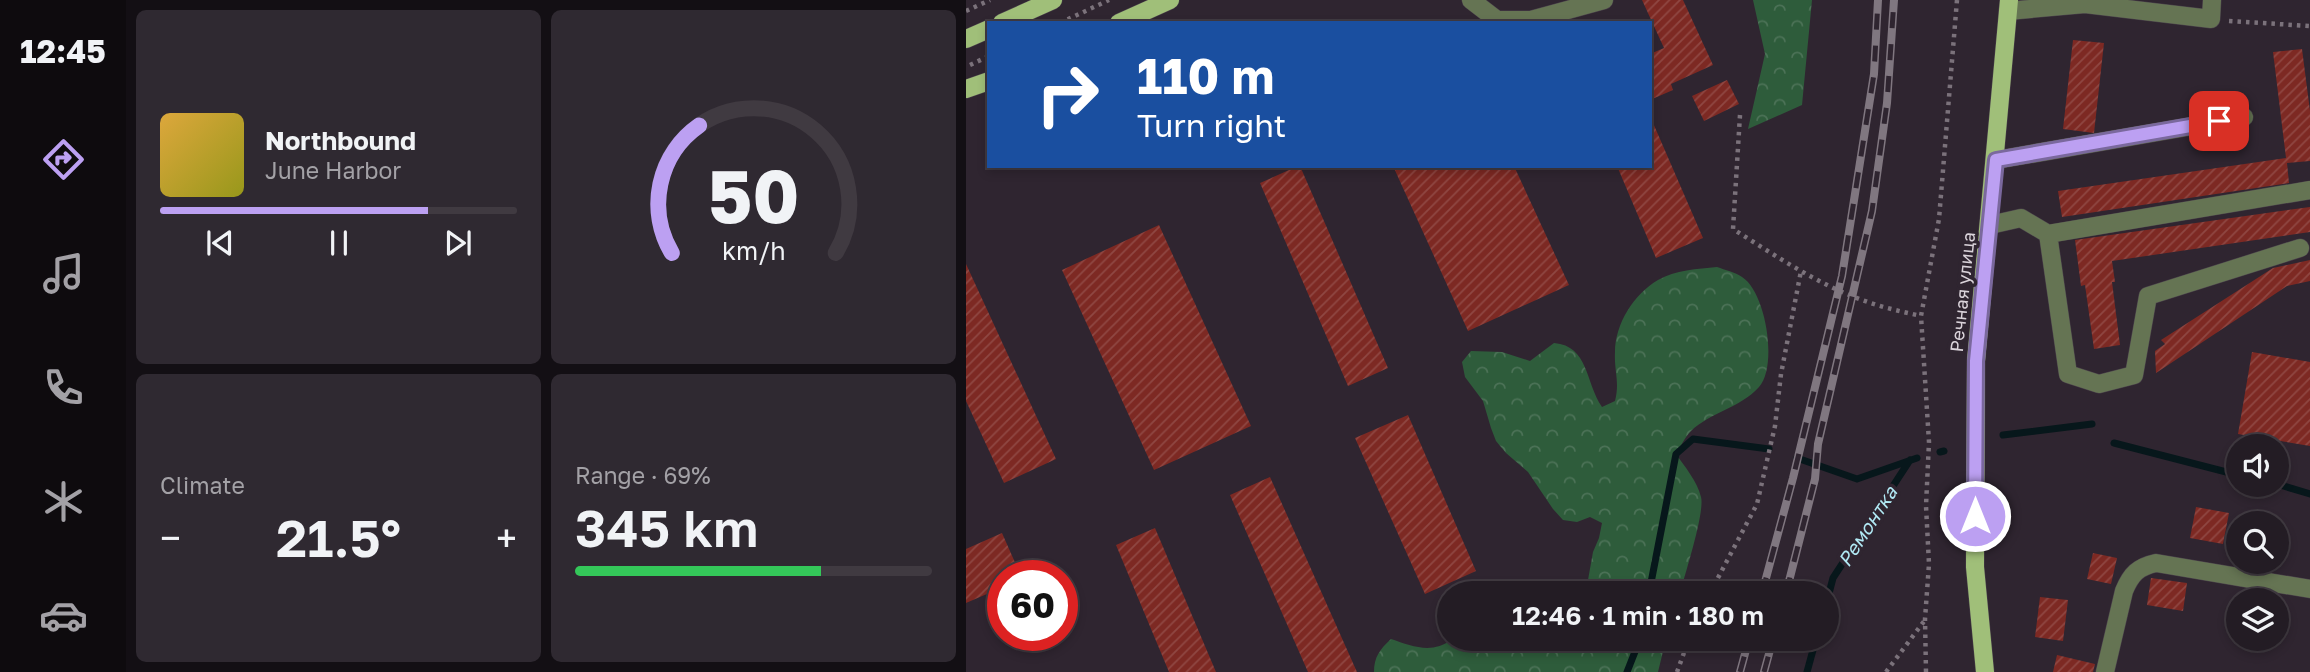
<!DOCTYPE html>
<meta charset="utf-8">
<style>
:root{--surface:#231c24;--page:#2f2931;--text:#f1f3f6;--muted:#a3a1a6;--line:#403a41;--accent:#bca0f2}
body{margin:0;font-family:"Golos Text",sans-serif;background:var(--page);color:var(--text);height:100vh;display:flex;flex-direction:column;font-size:26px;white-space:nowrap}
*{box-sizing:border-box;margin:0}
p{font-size:23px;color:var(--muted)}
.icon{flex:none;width:38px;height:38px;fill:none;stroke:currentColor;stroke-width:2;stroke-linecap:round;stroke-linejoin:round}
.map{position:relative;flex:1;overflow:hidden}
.details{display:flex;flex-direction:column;gap:10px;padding:10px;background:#130f14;width:840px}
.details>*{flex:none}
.hud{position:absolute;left:21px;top:21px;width:665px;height:147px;border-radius:0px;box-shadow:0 4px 10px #0003,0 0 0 2px var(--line);background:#1a4fa0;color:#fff;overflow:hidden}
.fabs{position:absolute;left:1260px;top:434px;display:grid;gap:14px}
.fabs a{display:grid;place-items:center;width:63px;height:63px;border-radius:50%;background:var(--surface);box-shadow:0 4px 10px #0003,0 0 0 2px var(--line);font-size:35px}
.speed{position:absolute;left:21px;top:560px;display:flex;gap:14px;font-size:35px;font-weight:700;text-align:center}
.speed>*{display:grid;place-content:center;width:91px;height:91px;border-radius:50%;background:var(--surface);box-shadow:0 4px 10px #0003,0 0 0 2px var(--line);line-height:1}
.speed .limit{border:10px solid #d22;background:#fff;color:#111}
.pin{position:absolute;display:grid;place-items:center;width:60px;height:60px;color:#fff;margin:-30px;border-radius:14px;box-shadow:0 4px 10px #0006}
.me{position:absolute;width:77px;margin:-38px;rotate:0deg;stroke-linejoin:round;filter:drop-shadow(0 0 5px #0008)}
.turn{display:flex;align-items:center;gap:24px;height:147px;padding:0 35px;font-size:32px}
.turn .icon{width:91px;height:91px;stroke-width:2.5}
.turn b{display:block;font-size:49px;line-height:60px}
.big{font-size:52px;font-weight:600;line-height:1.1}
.details .widget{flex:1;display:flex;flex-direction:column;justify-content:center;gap:10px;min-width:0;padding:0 24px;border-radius:10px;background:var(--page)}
.details .dial{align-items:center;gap:0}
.dial svg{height:182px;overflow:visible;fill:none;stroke:var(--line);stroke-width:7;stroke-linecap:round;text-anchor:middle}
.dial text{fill:var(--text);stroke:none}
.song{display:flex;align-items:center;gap:21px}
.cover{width:84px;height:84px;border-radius:10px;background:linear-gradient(135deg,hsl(40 70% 55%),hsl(60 70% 35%))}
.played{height:7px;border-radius:4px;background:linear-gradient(90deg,var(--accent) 75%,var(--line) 75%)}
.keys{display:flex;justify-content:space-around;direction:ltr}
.heat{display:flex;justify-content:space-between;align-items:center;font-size:38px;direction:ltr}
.charge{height:10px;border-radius:5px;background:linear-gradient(90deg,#34c759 69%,var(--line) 0)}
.details .tiles{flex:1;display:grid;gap:10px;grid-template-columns:repeat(2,1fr)}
.trip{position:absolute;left:471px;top:581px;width:402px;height:70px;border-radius:35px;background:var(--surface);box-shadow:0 4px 10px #0003,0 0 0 2px var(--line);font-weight:600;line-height:70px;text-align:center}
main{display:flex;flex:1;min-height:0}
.tabs{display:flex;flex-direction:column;width:126px;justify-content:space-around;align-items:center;background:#0e0b0e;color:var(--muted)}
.tabs .icon{width:49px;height:49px}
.tabs .selected{color:var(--accent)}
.tabs b{font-size:32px;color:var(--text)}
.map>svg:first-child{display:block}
.forest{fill:url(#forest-crowns)}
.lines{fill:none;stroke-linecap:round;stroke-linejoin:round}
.stream{stroke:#07171b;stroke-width:7}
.building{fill:url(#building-hatch)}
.minor-casing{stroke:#4a414b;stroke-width:19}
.major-casing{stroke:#4a414b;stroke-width:19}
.path{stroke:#7b727b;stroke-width:4.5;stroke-dasharray:3.5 5;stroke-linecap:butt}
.minor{stroke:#657453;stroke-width:18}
.major{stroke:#a0bf79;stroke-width:18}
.rail-casing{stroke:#807780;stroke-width:8}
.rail{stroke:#2f2530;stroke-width:5;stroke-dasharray:16;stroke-linecap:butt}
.route-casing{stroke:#7a689d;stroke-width:18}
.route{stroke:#bca0f2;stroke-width:12}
.labels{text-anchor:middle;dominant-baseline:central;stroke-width:7;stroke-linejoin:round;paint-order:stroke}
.street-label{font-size:18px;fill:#dad3da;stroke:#2f2530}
.water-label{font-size:19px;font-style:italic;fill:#b1e9f4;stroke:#2f2530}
</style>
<main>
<nav class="tabs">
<b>12:45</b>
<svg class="icon selected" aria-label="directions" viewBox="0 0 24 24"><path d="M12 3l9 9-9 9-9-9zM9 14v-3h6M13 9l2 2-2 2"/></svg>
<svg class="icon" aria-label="music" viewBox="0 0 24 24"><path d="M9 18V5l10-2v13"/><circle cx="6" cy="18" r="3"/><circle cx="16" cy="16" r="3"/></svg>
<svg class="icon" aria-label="phone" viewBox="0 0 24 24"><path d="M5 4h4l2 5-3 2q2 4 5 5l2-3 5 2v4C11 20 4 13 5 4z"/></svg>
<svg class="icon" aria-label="climate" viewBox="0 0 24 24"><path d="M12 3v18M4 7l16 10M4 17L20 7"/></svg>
<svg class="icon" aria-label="car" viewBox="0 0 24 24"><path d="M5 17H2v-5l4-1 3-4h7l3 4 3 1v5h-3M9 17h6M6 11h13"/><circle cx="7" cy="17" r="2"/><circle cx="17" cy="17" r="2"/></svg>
</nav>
<section class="details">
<div class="tiles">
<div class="widget">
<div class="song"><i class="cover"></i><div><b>Northbound</b><p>June Harbor</p></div></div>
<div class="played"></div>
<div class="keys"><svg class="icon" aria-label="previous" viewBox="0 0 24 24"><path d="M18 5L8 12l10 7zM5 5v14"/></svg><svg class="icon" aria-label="pause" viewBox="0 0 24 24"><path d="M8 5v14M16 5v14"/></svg><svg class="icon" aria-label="next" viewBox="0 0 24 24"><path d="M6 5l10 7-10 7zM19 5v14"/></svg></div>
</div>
<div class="widget dial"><svg viewBox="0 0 100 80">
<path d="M14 69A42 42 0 1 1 86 69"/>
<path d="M14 69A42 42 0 0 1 26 13" stroke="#bca0f2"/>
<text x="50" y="56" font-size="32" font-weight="700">50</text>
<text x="50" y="72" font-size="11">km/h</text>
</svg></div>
<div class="widget"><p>Climate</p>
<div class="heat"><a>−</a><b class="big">21.5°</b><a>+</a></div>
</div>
<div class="widget"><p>Range · 69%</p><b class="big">345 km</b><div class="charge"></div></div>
</div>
</section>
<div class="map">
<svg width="1344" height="672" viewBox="0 0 1344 672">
<defs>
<pattern id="forest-crowns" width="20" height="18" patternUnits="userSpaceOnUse" patternTransform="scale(1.75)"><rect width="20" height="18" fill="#2e5c3b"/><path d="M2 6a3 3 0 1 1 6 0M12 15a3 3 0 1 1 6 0" fill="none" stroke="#4c7257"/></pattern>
<pattern id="building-hatch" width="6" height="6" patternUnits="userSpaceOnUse" patternTransform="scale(1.75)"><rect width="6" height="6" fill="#7d2923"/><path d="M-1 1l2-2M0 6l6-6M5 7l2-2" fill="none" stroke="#8f4742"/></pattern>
</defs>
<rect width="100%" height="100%" fill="#2f2530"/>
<path class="forest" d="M787,0H846L836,105L782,129L799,54Z
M751,267C759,270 769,272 776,277C800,292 812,366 793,387C774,408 745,412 725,431C719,437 715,446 710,454C719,467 731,481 735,497C739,512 719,574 714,593H613L622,580L627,552L633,538L636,523L624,517L611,522L597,520L587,509L562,472L540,453L530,441L525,428L517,401L499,377L496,362L505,351L536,352L564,361L588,343C623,346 619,382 636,407L649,401C654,382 648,371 649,352C649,324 668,294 692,280C709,270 732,269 751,267Z
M425,639C446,646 466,655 486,639H700L692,672H408C408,657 414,649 425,639Z"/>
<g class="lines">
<path class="stream" d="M1037,435L1126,424
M1148,443L1272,475
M974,452L978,451
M831,458L891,479L951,458
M1311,484L1344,494
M683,593L710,454L727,439L803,449
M861,601L867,578L944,460
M661,672L674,639
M841,672L850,639"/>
</g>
<path class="building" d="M676,0H717L747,65L705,84L707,90L684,100V54L698,48Z
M1107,40L1138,43L1128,133L1097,129Z
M1336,49L1344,111V161L1321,163L1323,183L1096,217L1092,191L1320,158L1307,52Z
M761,80L773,104L738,121L726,96Z
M684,116L737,238L690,258L651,166H684Z
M332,166H334L422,368L382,386L294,183Z
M427,166H548L603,285L502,331Z
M1344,207V232L1146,261L1149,282H1146L1154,345L1128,349L1119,285L1115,286L1109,240Z
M193,225L285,426L188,470L96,270Z
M1344,260V281L1321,286L1190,373L1189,351L1199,344L1195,340L1307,268Z
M0,264L90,459L38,483L0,401Z
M1286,352L1344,362V446L1272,434Z
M442,415L510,571L459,594L389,438Z
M304,477L391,672H342L264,495Z
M1230,507L1263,513L1257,544L1224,538Z
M189,528L250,672H203L150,545Z
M36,533L55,576H37V587L0,603V549Z
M1127,553L1151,558L1145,584L1121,579Z
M1185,578L1221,583L1217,611L1181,605Z
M1074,597L1102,600L1097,641L1069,637Z
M1091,655L1129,664L1127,672H1087Z"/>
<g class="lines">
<defs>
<path id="minor" d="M505,0L531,20H565L638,0
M1042,11L1119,4L1245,19L1246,0
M1030,160L1278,117
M1024,225L1055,218L1082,234L1344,190
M1082,234L1102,374L1133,384L1168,375L1182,296L1334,248
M1139,672L1158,591C1165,574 1172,567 1190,563L1344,589"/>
<path id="major" d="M36,23L87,0
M153,23L204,0
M0,39L23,29
M0,89L23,81
M1019,672L1009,567L1010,361L1043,0"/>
</defs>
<use href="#minor" class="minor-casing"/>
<use href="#major" class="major-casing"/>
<path class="path" d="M0,11L24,0
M1263,21L1344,26
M94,23L143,0
M4,65L23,56
M774,115L767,229C810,256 854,286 902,302C919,308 937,312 955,316
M744,593L791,504L809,426L815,374L835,271
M711,672L723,639
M920,672L959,620
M960,672L959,619L963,564L960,506L963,442L955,316L973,219L991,0"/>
<use href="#minor" class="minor"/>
<use href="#major" class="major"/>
<defs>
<path id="rail" d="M796,593L827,478L876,276L908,74L912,0
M820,593L849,479L852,444L906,211L921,103L928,0
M774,672L783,639
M798,672L807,639"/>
</defs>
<use href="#rail" class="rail-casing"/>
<use href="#rail" class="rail"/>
</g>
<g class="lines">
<defs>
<path id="route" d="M1009,516L1010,361L1030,160L1253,121"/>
</defs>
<use href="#route" class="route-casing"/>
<use href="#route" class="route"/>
</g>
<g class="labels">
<g class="street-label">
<text transform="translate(996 292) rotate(-84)">Речная улица</text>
</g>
<g class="water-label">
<text transform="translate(901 526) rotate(-57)">Ремонтка</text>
</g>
</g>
</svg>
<div class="fabs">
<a><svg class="icon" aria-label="sound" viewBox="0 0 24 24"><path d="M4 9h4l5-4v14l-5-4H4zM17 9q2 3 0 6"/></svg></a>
<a><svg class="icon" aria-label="search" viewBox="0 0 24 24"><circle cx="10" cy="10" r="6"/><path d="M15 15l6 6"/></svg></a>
<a><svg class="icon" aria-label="layers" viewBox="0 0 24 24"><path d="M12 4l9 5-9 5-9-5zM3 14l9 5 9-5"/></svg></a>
</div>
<div class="speed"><div class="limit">60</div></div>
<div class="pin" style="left:1253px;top:121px;background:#d93025"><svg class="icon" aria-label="arrive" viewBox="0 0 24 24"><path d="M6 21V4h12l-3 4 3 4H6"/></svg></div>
<svg class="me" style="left:1009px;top:516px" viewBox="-20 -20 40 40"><circle r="17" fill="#bca0f2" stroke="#fff" stroke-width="3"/><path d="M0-11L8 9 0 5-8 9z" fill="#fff"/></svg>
<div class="trip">12:46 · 1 min · 180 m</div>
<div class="hud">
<div class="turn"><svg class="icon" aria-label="right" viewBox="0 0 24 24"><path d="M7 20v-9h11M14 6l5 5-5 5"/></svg><div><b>110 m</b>Turn right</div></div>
</div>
</div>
</main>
